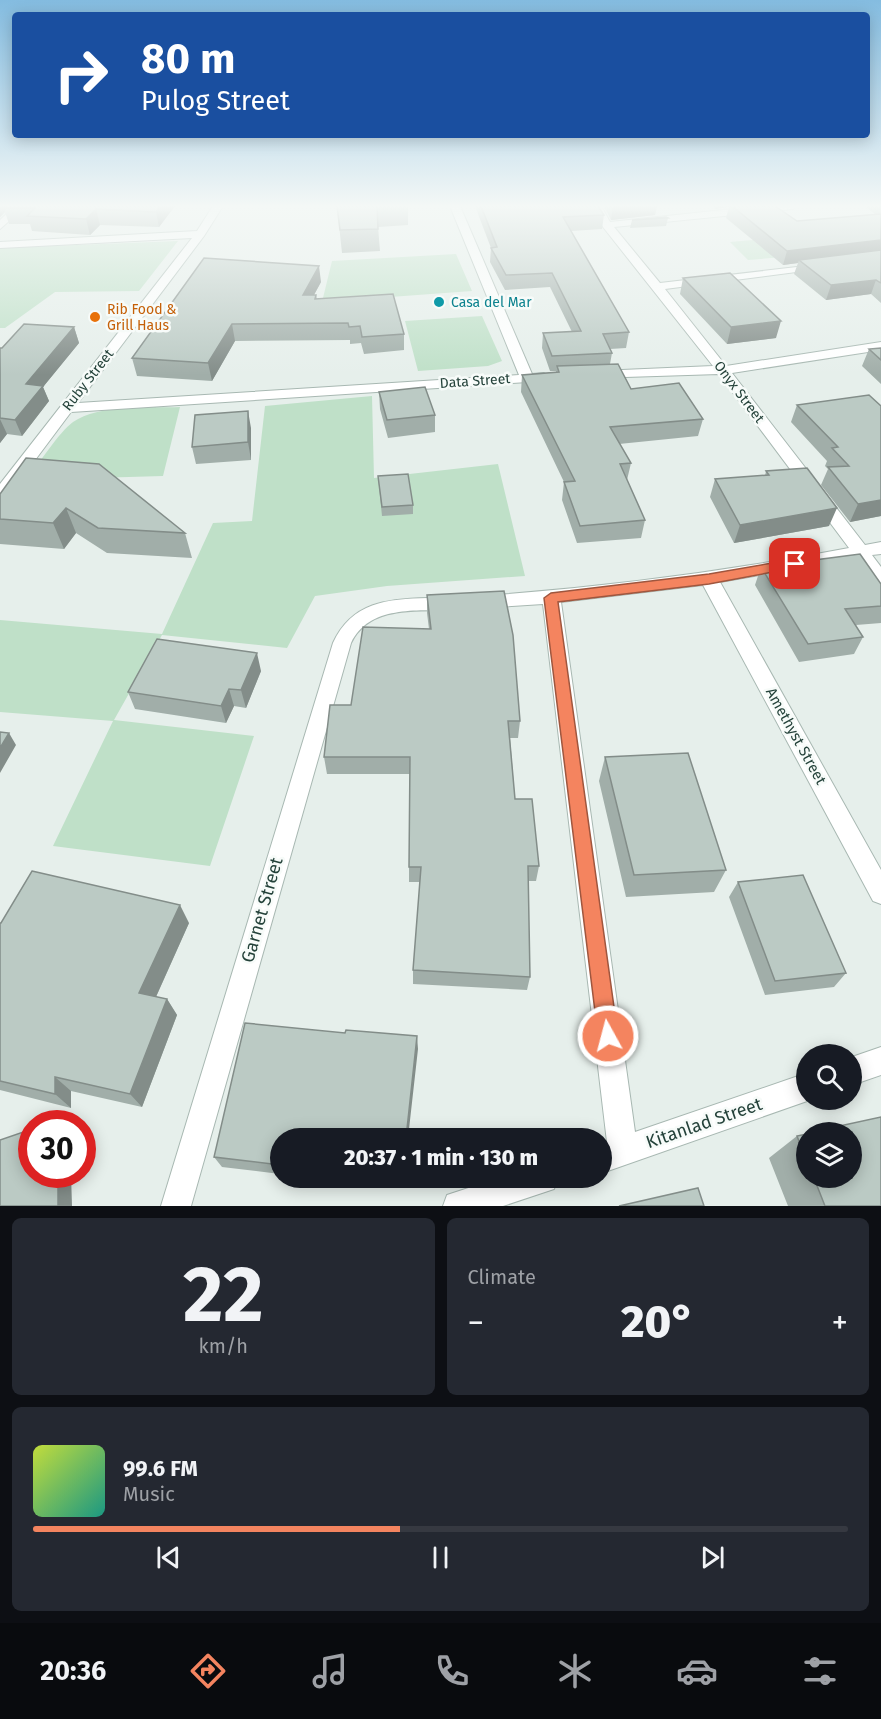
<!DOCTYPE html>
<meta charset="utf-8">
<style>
:root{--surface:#171b24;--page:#242831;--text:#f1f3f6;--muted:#9ea1a6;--line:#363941;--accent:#f4845f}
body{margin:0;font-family:"Fira Sans",sans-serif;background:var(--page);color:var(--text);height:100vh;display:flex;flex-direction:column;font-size:22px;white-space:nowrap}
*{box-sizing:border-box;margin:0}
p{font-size:20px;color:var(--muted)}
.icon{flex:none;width:33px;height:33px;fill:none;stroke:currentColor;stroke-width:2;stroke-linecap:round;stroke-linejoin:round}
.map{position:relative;height:1206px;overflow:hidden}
.drawer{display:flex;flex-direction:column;gap:12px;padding:12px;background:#0d0f14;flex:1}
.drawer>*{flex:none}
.guide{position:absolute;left:12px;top:12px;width:858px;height:126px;border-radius:6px;box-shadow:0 3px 15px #0003;background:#1a4fa0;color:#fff;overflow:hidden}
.fabs{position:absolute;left:796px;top:1044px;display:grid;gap:12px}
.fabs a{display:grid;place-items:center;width:66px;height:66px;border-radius:50%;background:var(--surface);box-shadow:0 3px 15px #0003;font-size:30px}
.speed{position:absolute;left:18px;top:1110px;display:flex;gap:12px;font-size:30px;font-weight:700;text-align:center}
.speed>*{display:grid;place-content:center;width:78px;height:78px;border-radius:50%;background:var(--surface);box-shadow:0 3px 15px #0003;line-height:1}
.speed .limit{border:9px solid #d22;background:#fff;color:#111}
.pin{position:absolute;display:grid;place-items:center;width:51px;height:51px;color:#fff;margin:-26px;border-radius:12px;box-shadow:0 3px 9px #0006}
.me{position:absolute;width:66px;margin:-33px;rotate:353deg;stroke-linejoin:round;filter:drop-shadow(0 0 4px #0008)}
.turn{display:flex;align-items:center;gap:21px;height:126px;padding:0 30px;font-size:27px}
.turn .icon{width:78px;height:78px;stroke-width:2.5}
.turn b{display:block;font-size:42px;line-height:51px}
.big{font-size:45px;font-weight:800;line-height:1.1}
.drawer .tile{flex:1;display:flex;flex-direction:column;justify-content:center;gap:9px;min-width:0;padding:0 21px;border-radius:9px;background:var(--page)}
.drawer .dial{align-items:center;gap:0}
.dial b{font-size:78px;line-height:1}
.song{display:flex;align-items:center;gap:18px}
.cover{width:72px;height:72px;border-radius:9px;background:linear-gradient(135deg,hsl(70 70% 55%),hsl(170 70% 35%))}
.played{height:6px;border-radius:3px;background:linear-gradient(90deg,var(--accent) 45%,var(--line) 45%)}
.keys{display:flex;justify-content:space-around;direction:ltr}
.heat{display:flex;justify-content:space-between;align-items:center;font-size:33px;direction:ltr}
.drawer .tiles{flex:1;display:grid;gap:12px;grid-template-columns:1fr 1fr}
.tile:last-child{grid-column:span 2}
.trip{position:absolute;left:270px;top:1128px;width:342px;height:60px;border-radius:30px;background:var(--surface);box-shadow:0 3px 15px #0003;font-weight:800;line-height:60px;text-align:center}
.tab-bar{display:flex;height:96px;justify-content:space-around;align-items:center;background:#090b0e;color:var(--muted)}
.tab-bar .icon{width:42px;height:42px}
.tab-bar .selected{color:var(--accent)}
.tab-bar b{font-size:27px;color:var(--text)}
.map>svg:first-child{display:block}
.green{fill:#bfe0c8}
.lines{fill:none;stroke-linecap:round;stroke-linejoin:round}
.street-casing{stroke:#a8b8b2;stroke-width:2}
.street{fill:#fff;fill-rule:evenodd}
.wall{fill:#a1aea9}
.shaded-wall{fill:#838d89}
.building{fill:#bbcac4;stroke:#838d89;stroke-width:1.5}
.route{fill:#f4845f;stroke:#9f563e;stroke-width:1.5}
.culture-dot{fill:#0f9aa8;stroke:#f7fbf9;stroke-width:2}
.food-dot{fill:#e8710a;stroke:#f7fbf9;stroke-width:2}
.labels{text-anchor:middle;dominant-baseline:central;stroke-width:5;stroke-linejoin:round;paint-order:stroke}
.far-culture-label{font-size:14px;fill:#0d838f;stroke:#f7fbf9;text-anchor:start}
.far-food-label{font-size:14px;fill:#c56008;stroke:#f7fbf9;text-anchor:start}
.far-street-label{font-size:14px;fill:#24423a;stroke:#f7fbf9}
.street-label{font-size:15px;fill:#24423a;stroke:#f7fbf9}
.near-street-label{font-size:18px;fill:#24423a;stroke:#f7fbf9}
</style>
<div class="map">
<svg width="881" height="1206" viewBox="0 0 881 1206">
<rect width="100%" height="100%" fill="#e6efeb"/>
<path class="green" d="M811,235L831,253L748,260L730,242Z
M178,241L139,291L55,292L5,328H0V248Z
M456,254L472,291L322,302L332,261Z
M482,316L502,361L488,366L418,371L405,321Z
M372,396L374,478L498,464L525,576L387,586L315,596L287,648L162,635L114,720L254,736L210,866L53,846L113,721L0,712V620L162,634L213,523L252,521L265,406Z
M180,407L163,476L26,480C38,465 59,432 73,422C99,404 149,408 180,407Z"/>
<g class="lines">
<defs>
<path id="street" d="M15,206H26L0,229V220Z
M213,206H223L204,236L78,403L519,375L450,206H460L532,374L544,373L551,377L544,381L71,412L6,499L0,500V484L192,238L0,248V242L197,231Z
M591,206H601L610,222L761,206H798L793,209L614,227L660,283L823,264V268L819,269L665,289L726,366L881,342V350L732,373L865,545L881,542V554L872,555L881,567V585L875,583L856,558L720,582L881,870V904L873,901L703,585L561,602L635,1132L807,1073V1100H810L602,1173V1144L607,1142L543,604L483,608L477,607L474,602L477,597L483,596C606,587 728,571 849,548L719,374L594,378L592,375L594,372L599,371L713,366L603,227Z
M428,598L458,599L461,604L458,609L452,610C417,611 369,605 351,643L191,1206H161L333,643C352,602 387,599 428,598Z
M881,1047V1075L852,1085V1057Z
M499,1178H558L554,1189L503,1206H443L447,1195Z"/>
</defs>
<use href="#street" class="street-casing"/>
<use href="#street" class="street"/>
</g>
<path class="wall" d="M0,206H175L159,227L100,225L90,235L32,231L30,224H9L5,212L0,217Z
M337,206H408V225L378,227L380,251L342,253Z
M475,206H598L604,215L602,229L571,231L629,332L626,348L610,349L612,353L610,364L631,389L703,419L698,436L619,444L631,463L627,480L645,520L641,538L577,543L562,500L564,482L521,392L522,375L556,372V371H550L542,348L543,333L572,332L550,287L505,290L490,262L491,248Z
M604,206H657L655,215L611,220Z
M712,206H775L797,221L875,214L864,206H881V303L871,294L826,300L794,274L798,263L783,265L726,218L729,207L715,209Z
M668,218L666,226L630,228L632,220Z
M683,278L776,338L727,344L680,294Z
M321,282L314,295H316L317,299L404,334V350L364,354L361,343L350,344V340L235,341L212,381L137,376L132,358Z
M74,327L79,343L43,387L49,401L22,436L7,434L0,443V348H2Z
M881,348V384L862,366L869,349Z
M379,392L435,415V432L388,438L380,409Z
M797,405L881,406V516L850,522L821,485L828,469L825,466L827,461L791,422Z
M251,428V460L196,464L192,447Z
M766,471L829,526L734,543L710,497L715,479L765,476Z
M378,476L413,505V514L382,516Z
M0,494L185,533L192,558L107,553L76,533L64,549L0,544Z
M761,567L881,584V623L856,625L863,637L854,654L799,662L755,585Z
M427,595L520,721L518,738H510L515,799L539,866L536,881H528L530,977L527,990L413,984V970L420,882H409V867L410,774H327L324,757L351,705L429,629L427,613Z
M261,671L246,708L234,706L226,723L135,709L128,692Z
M605,757L726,870L714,892L626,897L599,781Z
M738,882L846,973L834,987L765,995L729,897Z
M0,923H189L156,997L167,999L177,1015L142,1107L71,1091V1108L0,1090Z
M418,1049L280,1138V1174L222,1167L214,1157Z
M807,1134V1178H852L881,1206H788L769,1158L797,1136Z
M368,1178H404V1182Z"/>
<path class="shaded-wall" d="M0,206H12L4,208L5,212L0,217Z
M160,206H175L159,227L156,212Z
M613,206H657L655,215L611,220Z
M715,206H729V207L715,209Z
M96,209L100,225L90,235L86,219Z
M881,240V253L799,260L798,263L783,265L787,251Z
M319,266L321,282L305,311L303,295Z
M876,280L871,294L826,300L831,285Z
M781,321L776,338L727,344L731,327Z
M232,324L235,341L212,381L208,363Z
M74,327L79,343L43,387L49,401L22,436L15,420L26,384Z
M248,411L251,428V460L248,442Z
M0,419L7,434L0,443Z
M881,500V516L850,522L858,504Z
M66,508L76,533L64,549L53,523Z
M837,508L829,526L734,543L740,525Z
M257,653L261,671L246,708L241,690Z
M229,689L234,706L226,723L221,706Z
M9,733L16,745L0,773V748Z
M180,905L189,923L150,1010L139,993Z
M167,999L177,1015L142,1107L130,1094Z
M417,1036L418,1049L408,1138H406Z
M55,1077L71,1091V1108L55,1094Z
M58,1174H71L72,1206H58Z"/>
<path class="building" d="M6,206H160L156,212L96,209L86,219L27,216L35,208H4Z
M337,206H377L378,229L340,230Z
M481,206H598L604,215L563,217L629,332L603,334L612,353L552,356L543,333L581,331L552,273L506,275L491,248L497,247Z
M732,206H775L797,221L881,214V240L787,251Z
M666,217L668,218L632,220Z
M881,250V283L876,280L831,285L799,260Z
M204,258L319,266L303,295H316L315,299L393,294L404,334L362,337L360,326L349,327L348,323L232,324L208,363L132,358Z
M730,273L781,321L731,327L683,278Z
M24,324L74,327L26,384L43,386L15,420L0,418V348H2Z
M881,348V360L869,349Z
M618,364L631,389L679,383L703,419L610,427L631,463L620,464L645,520L580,526L564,482L575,481L522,375L559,372L557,366Z
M425,387L435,415L387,420L379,392Z
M869,395L881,406V500L858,504L828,467L849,466L832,448L838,447L797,405Z
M248,411V442L192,447L195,415Z
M26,458L99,464L185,533L98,528L66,508L53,523L0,519V494Z
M807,468L837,508L740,525L715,479L769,475L766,471Z
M408,474L413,505L382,507L378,476Z
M860,554L881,584V606L845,609L863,637L808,644L761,567Z
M504,591L513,635L520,721H508L515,799H532L539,866H528L530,977L413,970L421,867H409L410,757H324L330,705H351L363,627L431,629L427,595Z
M157,639L257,653L241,690L229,689L221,706L128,692Z
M0,732L9,733L0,748Z
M688,753L726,870L634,875L605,757Z
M32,871L180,905L139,993L167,999L130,1094L55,1077V1094L0,1081V923H1Z
M803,875L846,973L775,981L738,882Z
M245,1023L345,1033L346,1030L417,1036L406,1138H280V1165L214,1157Z
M881,1117V1206H825L814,1178H852V1132H812Z
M32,1129V1174H58V1206H0V1140Z
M807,1134V1161L797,1136Z
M698,1188L704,1206H619Z"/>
<linearGradient id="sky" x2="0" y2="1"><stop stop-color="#84bce0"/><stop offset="0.55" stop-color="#f4f8f6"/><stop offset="1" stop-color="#f4f8f6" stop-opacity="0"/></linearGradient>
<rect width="881" height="375" fill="url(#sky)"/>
<path class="route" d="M795,559L800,561L802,564L800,567L709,584L558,602L618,1036L615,1043L608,1046L601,1043L598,1036L544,598L551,593L709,574Z"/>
<circle class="culture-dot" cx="439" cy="302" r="6"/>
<circle class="food-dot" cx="95" cy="317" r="6"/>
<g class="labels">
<g class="far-culture-label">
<text x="451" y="302">Casa del Mar</text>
</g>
<g class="far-food-label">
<text x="107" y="309">Rib Food &amp;<tspan x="107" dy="16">Grill Haus</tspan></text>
</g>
<g class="far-street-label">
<text transform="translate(88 380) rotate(-52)">Ruby Street</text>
<text transform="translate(475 381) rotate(-4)">Data Street</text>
<text transform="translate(739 392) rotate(53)">Onyx Street</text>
</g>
<g class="street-label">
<text transform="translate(796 736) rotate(61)">Amethyst Street</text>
</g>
<g class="near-street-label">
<text transform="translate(262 910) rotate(-74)">Garnet Street</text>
<text transform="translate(704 1123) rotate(-19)">Kitanlad Street</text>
</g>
</g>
</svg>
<div class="fabs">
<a><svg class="icon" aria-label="search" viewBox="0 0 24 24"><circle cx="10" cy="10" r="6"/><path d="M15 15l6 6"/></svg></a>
<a><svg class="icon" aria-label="layers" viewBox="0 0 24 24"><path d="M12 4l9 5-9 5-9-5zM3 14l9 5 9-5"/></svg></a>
</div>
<div class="speed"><div class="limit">30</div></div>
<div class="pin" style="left:795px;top:564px;background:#d93025"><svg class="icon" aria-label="arrive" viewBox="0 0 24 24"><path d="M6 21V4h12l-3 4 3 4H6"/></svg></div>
<svg class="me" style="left:608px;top:1036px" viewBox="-20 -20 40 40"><circle r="17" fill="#f4845f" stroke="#fff" stroke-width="3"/><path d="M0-11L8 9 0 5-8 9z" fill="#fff"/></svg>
<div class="trip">20:37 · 1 min · 130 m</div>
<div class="guide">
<div class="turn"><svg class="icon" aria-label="right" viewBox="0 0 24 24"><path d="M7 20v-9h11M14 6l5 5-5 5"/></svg><div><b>80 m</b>Pulog Street</div></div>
</div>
</div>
<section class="drawer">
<div class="tiles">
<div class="tile dial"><b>22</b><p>km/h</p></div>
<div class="tile"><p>Climate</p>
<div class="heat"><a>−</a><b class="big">20°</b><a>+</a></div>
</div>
<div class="tile">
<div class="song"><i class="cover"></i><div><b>99.6 FM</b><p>Music</p></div></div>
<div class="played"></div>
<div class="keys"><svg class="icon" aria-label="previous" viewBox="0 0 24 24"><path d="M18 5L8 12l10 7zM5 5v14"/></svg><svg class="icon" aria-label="pause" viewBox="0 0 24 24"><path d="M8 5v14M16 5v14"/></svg><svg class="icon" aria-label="next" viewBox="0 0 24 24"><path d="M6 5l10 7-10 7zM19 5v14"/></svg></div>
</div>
</div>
</section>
<nav class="tab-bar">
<b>20:36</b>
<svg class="icon selected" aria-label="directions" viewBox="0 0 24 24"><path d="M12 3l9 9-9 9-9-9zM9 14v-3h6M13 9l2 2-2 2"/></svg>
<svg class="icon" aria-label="music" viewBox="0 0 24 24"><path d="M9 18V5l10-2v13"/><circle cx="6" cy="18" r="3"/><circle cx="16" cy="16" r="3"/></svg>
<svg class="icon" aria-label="phone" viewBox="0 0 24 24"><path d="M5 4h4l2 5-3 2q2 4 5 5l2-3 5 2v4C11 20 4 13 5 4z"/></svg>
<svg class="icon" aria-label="climate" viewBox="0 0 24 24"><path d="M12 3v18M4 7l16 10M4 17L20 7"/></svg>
<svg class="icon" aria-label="car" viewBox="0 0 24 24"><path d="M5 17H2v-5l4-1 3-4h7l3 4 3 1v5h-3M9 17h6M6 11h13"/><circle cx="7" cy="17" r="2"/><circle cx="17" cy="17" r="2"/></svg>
<svg class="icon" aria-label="filters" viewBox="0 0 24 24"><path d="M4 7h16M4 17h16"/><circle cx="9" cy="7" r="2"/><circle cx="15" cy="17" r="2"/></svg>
</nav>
